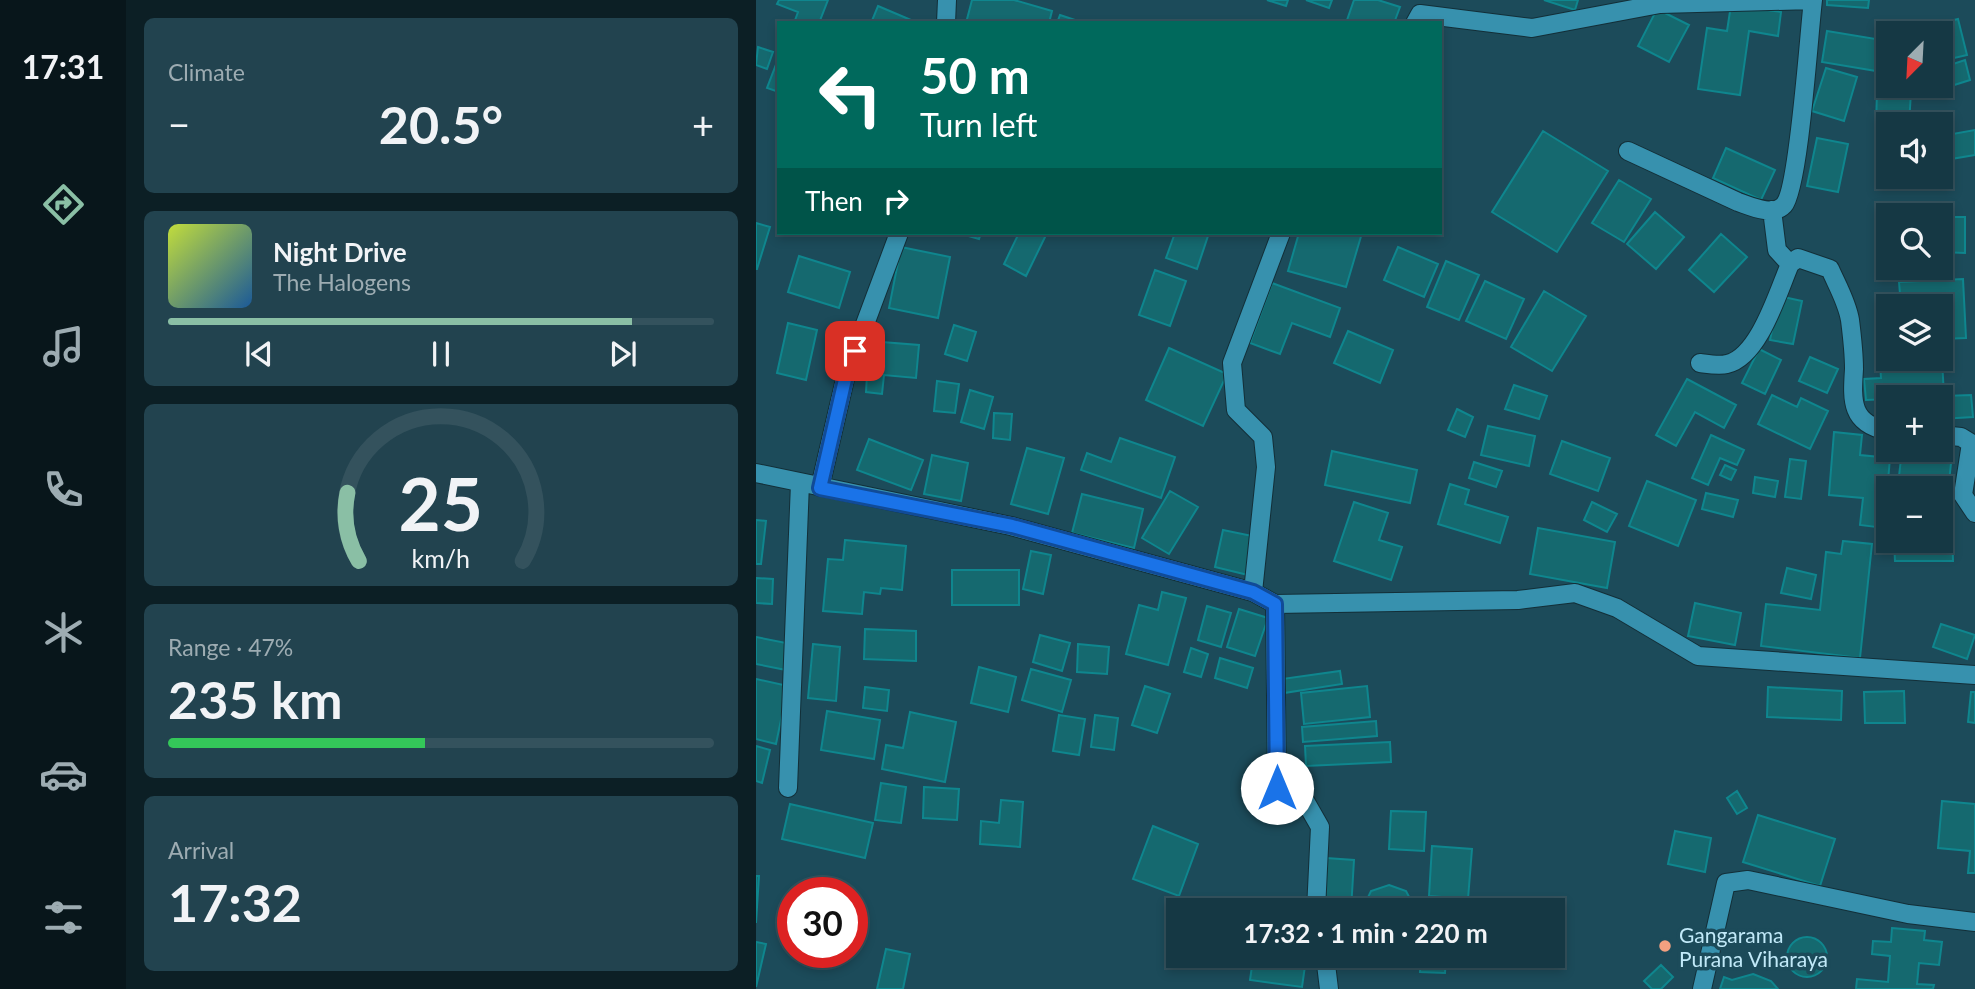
<!DOCTYPE html>
<meta charset="utf-8">
<style>
:root{--surface:#153844;--page:#22434f;--text:#f1f3f6;--muted:#9dacb2;--line:#34525d;--accent:#8abfa5}
body{margin:0;font-family:Lato,sans-serif;background:var(--page);color:var(--text);height:100vh;display:flex;flex-direction:column;font-size:26px;white-space:nowrap}
*{box-sizing:border-box;margin:0}
p{font-size:23px;color:var(--muted)}
.icon{flex:none;width:38px;height:38px;fill:none;stroke:currentColor;stroke-width:2;stroke-linecap:round;stroke-linejoin:round}
.map{position:relative;flex:1;overflow:hidden}
.sheet{display:flex;flex-direction:column;gap:18px;padding:18px;background:#0c1f25;width:630px}
.sheet>*{flex:none}
.banner{position:absolute;left:21px;top:21px;width:665px;height:214px;border-radius:0px;box-shadow:0 4px 10px #0003,0 0 0 2px var(--line);background:#00695c;color:#fff;overflow:hidden}
.needle{width:46px;rotate:204deg}
.controls{position:absolute;left:1120px;top:21px;display:grid;gap:14px}
.controls a{display:grid;place-items:center;width:77px;height:77px;border-radius:0px;background:var(--surface);box-shadow:0 4px 10px #0003,0 0 0 2px var(--line);font-size:35px}
.speed{position:absolute;left:21px;top:877px;display:flex;gap:14px;font-size:35px;font-weight:700;text-align:center}
.speed>*{display:grid;place-content:center;width:91px;height:91px;border-radius:50%;background:var(--surface);box-shadow:0 4px 10px #0003,0 0 0 2px var(--line);line-height:1}
.speed .limit{border:10px solid #d22;background:#fff;color:#111}
.pin{position:absolute;display:grid;place-items:center;width:60px;height:60px;color:#fff;margin:-30px;border-radius:14px;box-shadow:0 4px 10px #0006}
.me{position:absolute;width:77px;margin:-38px;rotate:0deg;stroke-linejoin:round;filter:drop-shadow(0 0 5px #0008)}
.turn{display:flex;align-items:center;gap:24px;height:147px;padding:0 28px;font-size:32px}
.turn .icon{width:91px;height:91px;stroke-width:2.5}
.turn b{display:block;font-size:49px;line-height:60px}
.then{display:flex;align-items:center;height:66px;padding:0 28px;background:#0003;gap:14px;font-size:26px}
.big{font-size:52px;font-weight:700;line-height:1.1}
.sheet .tile{flex:1;display:flex;flex-direction:column;justify-content:center;gap:10px;min-width:0;padding:0 24px;border-radius:10px;background:var(--page)}
.sheet .dial{align-items:center;gap:0}
.dial svg{height:182px;overflow:visible;fill:none;stroke:var(--line);stroke-width:7;stroke-linecap:round;text-anchor:middle}
.dial text{fill:var(--text);stroke:none}
.song{display:flex;align-items:center;gap:21px}
.cover{width:84px;height:84px;border-radius:10px;background:linear-gradient(135deg,hsl(70 70% 55%),hsl(210 70% 35%))}
.played{height:7px;border-radius:4px;background:linear-gradient(90deg,var(--accent) 85%,var(--line) 85%)}
.keys{display:flex;justify-content:space-around;direction:ltr}
.heat{display:flex;justify-content:space-between;align-items:center;font-size:38px;direction:ltr}
.charge{height:10px;border-radius:5px;background:linear-gradient(90deg,#34c759 47%,var(--line) 0)}
.trip{position:absolute;left:410px;top:898px;width:399px;height:70px;border-radius:0px;background:var(--surface);box-shadow:0 4px 10px #0003,0 0 0 2px var(--line);font-weight:700;line-height:70px;text-align:center}
main{display:flex;flex:1;min-height:0}
.menu{display:flex;flex-direction:column;width:126px;justify-content:space-around;align-items:center;background:#08161b;color:var(--muted)}
.menu .icon{width:49px;height:49px}
.menu .active{color:var(--accent)}
.menu b{font-size:32px;color:var(--text)}
.map>svg:first-child{display:block}
.building{fill:#15696f;stroke:#0f868e;stroke-width:2}
.lines{fill:none;stroke-linecap:round;stroke-linejoin:round}
.street-casing{stroke:#132f38;stroke-width:20}
.street{stroke:#3791ae;stroke-width:18}
.route-casing{stroke:#114b97;stroke-width:18}
.route{stroke:#1a73e8;stroke-width:12}
.poi-dot{fill:#f2a080;stroke:#1c4b5a;stroke-width:2.5}
.labels{text-anchor:middle;dominant-baseline:central;stroke-width:7;stroke-linejoin:round;paint-order:stroke}
.poi-label{font-size:21px;fill:#c1e9f8;stroke:#1c4b5a;text-anchor:start}
</style>
<main>
<nav class="menu">
<b>17:31</b>
<svg class="icon active" aria-label="directions" viewBox="0 0 24 24"><path d="M12 3l9 9-9 9-9-9zM9 14v-3h6M13 9l2 2-2 2"/></svg>
<svg class="icon" aria-label="music" viewBox="0 0 24 24"><path d="M9 18V5l10-2v13"/><circle cx="6" cy="18" r="3"/><circle cx="16" cy="16" r="3"/></svg>
<svg class="icon" aria-label="phone" viewBox="0 0 24 24"><path d="M5 4h4l2 5-3 2q2 4 5 5l2-3 5 2v4C11 20 4 13 5 4z"/></svg>
<svg class="icon" aria-label="climate" viewBox="0 0 24 24"><path d="M12 3v18M4 7l16 10M4 17L20 7"/></svg>
<svg class="icon" aria-label="car" viewBox="0 0 24 24"><path d="M5 17H2v-5l4-1 3-4h7l3 4 3 1v5h-3M9 17h6M6 11h13"/><circle cx="7" cy="17" r="2"/><circle cx="17" cy="17" r="2"/></svg>
<svg class="icon" aria-label="filters" viewBox="0 0 24 24"><path d="M4 7h16M4 17h16"/><circle cx="9" cy="7" r="2"/><circle cx="15" cy="17" r="2"/></svg>
</nav>
<section class="sheet">
<div class="tile"><p>Climate</p>
<div class="heat"><a>−</a><b class="big">20.5°</b><a>+</a></div>
</div>
<div class="tile">
<div class="song"><i class="cover"></i><div><b>Night Drive</b><p>The Halogens</p></div></div>
<div class="played"></div>
<div class="keys"><svg class="icon" aria-label="previous" viewBox="0 0 24 24"><path d="M18 5L8 12l10 7zM5 5v14"/></svg><svg class="icon" aria-label="pause" viewBox="0 0 24 24"><path d="M8 5v14M16 5v14"/></svg><svg class="icon" aria-label="next" viewBox="0 0 24 24"><path d="M6 5l10 7-10 7zM19 5v14"/></svg></div>
</div>
<div class="tile dial"><svg viewBox="0 0 100 80">
<path d="M14 69A42 42 0 1 1 86 69"/>
<path d="M14 69A42 42 0 0 1 9 39" stroke="#8abfa5"/>
<text x="50" y="56" font-size="32" font-weight="700">25</text>
<text x="50" y="72" font-size="11">km/h</text>
</svg></div>
<div class="tile"><p>Range · 47%</p><b class="big">235 km</b><div class="charge"></div></div>
<div class="tile"><p>Arrival</p><b class="big">17:32</b></div>
</section>
<div class="map">
<svg width="1219" height="989" viewBox="0 0 1219 989">
<rect width="100%" height="100%" fill="#1c4b5a"/>
<path class="building" d="M23,0H72L63,23H38L42,12L21,4Z
M216,0H258L296,11L293,23H210Z
M511,0H532L530,6Z
M550,0H576L573,8Z
M598,0H622L644,7L638,23H590Z
M788,0H822L819,10Z
M1071,0H1113L1112,8L1071,5Z
M975,5L1025,12L1022,36L993,31L984,95L942,89L951,28L971,31Z
M122,6L162,23H115Z
M901,9L933,25L913,62L882,46Z
M304,15L328,23H301Z
M1202,19L1211,55L1185,61V33H1147Z
M1071,31L1132,41V73L1066,62Z
M2,47L17,52L11,69L0,65Z
M1209,60L1214,80L1173,93L1170,86H1185V68Z
M21,62L23,63V92L11,88Z
M1070,68L1101,77L1088,121L1056,111Z
M1121,90L1155,92L1153,124L1120,127Z
M1219,130V155L1195,159L1191,135Z
M787,131L852,171L801,252L736,212Z
M1125,136H1132V177H1184L1185,185L1127,187Z
M1061,138L1092,144L1082,192L1051,186Z
M970,148L1019,170L1005,200L957,178Z
M863,180L895,199L868,242L836,223Z
M899,212L928,237L900,269L871,244Z
M1185,217H1209V253L1185,252Z
M0,223L14,227L1,269H0Z
M202,233H225L223,239Z
M263,233H291L270,276L248,264Z
M419,233H453L441,269L410,258Z
M543,233H606L590,287L532,271Z
M965,234L991,257L958,292L933,270Z
M145,247L194,257L182,318L133,308Z
M642,247L682,264L668,297L628,280Z
M43,256L94,272L83,308L32,292Z
M690,261L723,275L703,320L671,307Z
M399,270L430,281L414,326L383,315Z
M1207,279L1210,338L1185,339V306H1145L1143,282Z
M729,281L768,299L750,339L710,321Z
M516,283L584,308L574,337L536,323L524,354L494,343Z
M788,291L830,316L796,371L755,347Z
M1023,296L1046,301L1037,344L1014,340Z
M32,323L61,330L50,380L21,373Z
M198,325L220,332L211,361L189,354Z
M592,331L637,350L624,383L578,363Z
M113,341L163,345L160,378L128,375L126,394L110,392Z
M413,348L471,374L447,426L390,400Z
M1003,349L1025,360L1009,394L986,383Z
M1054,357L1082,369L1071,393L1043,381Z
M1186,359L1188,396L1215,395L1217,417L1185,419V397L1110,400L1108,379L1125,378L1124,363Z
M931,379L980,405L968,428L939,412L920,446L900,435Z
M181,381L203,384L199,413L178,411Z
M758,385L791,396L783,419L749,409Z
M214,390L237,397L228,429L205,422Z
M1016,395L1041,407L1045,398L1072,411L1054,449L1002,424Z
M701,409L717,417L709,437L692,430Z
M238,413L256,414L254,440L237,438Z
M732,426L779,436L773,466L725,455Z
M1078,432L1106,435L1104,455L1134,458L1128,528L1104,525L1107,498L1073,495Z
M955,435L988,450L981,465L964,458L952,485L936,478Z
M364,438L419,457L405,498L325,470L331,453L355,462Z
M113,439L167,460L155,490L101,470Z
M806,441L854,458L842,491L794,474Z
M1185,443L1197,445L1192,491L1142,485L1146,450H1185Z
M271,448L308,458L292,514L255,504Z
M576,451L661,470L654,503L569,485Z
M176,455L212,463L205,501L168,494Z
M1034,459L1050,461L1045,499L1029,497Z
M718,462L746,471L740,487L713,478Z
M969,465L980,470L975,480L964,475Z
M999,477L1022,481L1019,497L997,493Z
M891,481L940,500L922,546L873,526Z
M694,484L713,490L709,504L752,517L744,543L682,524Z
M414,491L442,507L413,554L386,538Z
M950,493L982,500L977,517L946,509Z
M326,494L387,509L378,548L316,533Z
M598,502L632,513L623,540L646,547L635,580L578,561Z
M836,502L861,514L851,532L828,520Z
M0,520L10,521L5,564H0Z
M1196,526L1197,561H1139L1138,541H1185V527Z
M782,528L859,542L851,588L774,574Z
M467,530L501,537L492,575L459,567Z
M89,540L150,546L146,590L125,588L124,594L108,592L106,614L67,611L72,559L87,560Z
M1087,541L1116,544L1104,658L1005,646L1010,604L1064,610L1070,552L1085,554Z
M275,551L295,555L287,594L267,589Z
M1031,568L1060,575L1055,599L1025,593Z
M196,570H263V605H196Z
M0,578L17,579L16,604L0,603Z
M406,592L430,598L412,665L370,654L383,605L402,610Z
M939,603L985,613L979,645L932,636Z
M451,606L475,613L465,647L442,640Z
M483,609L512,618L499,656L471,647Z
M1185,624L1219,635L1211,659L1177,647Z
M109,629L160,631V661L108,659Z
M284,635L314,643L306,671L277,662Z
M0,637L35,644L30,670L0,664Z
M57,644L84,647L80,701L52,698Z
M322,644L353,647L351,674L321,672Z
M435,648L452,654L445,677L428,672Z
M464,658L497,668L491,688L459,678Z
M223,667L260,677L252,712L215,703Z
M275,669L315,680L306,712L266,700Z
M584,671L586,684L528,693L526,679Z
M0,679L32,686L20,744L0,739Z
M389,686L414,694L401,733L376,725Z
M611,686L614,717L548,724L545,693Z
M109,687L133,690L131,711L107,708Z
M1012,687L1086,691L1085,720L1011,717Z
M1148,691L1149,723H1109L1108,692Z
M1215,692H1219V723L1212,722Z
M71,711L124,720L118,759L65,750Z
M154,712L200,722L189,782L126,769L130,745L147,748Z
M303,715L329,719L323,755L297,751Z
M339,715L362,718L358,750L335,747Z
M620,721L621,736L547,742L546,727Z
M634,742L635,762L550,766L549,746Z
M0,746L14,750L6,783L0,781Z
M125,783L150,787L145,823L119,820Z
M168,787L203,789L201,820L167,818Z
M981,791L991,808L981,814L971,798Z
M245,800L267,802L264,847L224,844L225,821L243,823Z
M1186,801L1219,804V873H1212L1214,851L1182,848Z
M34,804L117,823L109,858L26,839Z
M635,811L670,812L668,851L633,849Z
M1002,815L1079,839L1064,886L987,862Z
M397,826L442,844L423,896L377,879Z
M919,831L955,838L949,872L912,864Z
M676,846L716,849L712,899L673,896Z
M570,858L598,860L595,910L567,909Z
M0,876H3L0,923Z
M633,885L650,891L660,910H606L615,891Z
M762,905L786,906V910H762Z
M1136,928L1169,931L1168,940L1186,942L1183,965L1163,963L1161,984L1178,985L1177,989H1100L1101,979L1132,982L1134,956L1116,954L1117,941L1135,942Z
M1031 957a20 20 0 1 1 40 0a20 20 0 1 1-40 0Z
M0,942L10,944L0,987Z
M130,949L154,954L147,989H121Z
M665,956H690L689,973L664,972Z
M497,959L549,966L546,987L494,980Z
M905,965L917,977L905,989H896L888,981Z
M997,974L1015,981L1022,989H964L968,977L976,980Z"/>
<g class="lines">
<defs>
<path id="street" d="M190,23L191,0
M659,23L664,14L776,28L904,4L1057,0
M872,151L982,202C994,206 1017,217 1028,205C1043,188 1053,32 1057,0
M1016,210L1021,250L1034,264
M944,363C952,364 963,366 971,364C1003,357 1022,292 1034,264L1042,258L1074,269C1081,285 1091,302 1094,320C1096,336 1098,353 1098,369C1096,400 1094,424 1132,431
M1185,435L1205,437L1215,443L1207,495L1219,513
M0,473L255,526L497,592L519,604L762,600L819,593L861,608L942,656L1219,675
M64,487L90,375L143,233
M497,592L510,467L507,437L480,410L476,363L525,233
M519,604L521,788L548,799L564,827L560,910
M32,788L44,483
M569,956L573,989
M946,989L970,883L992,880L1152,914L1219,922"/>
</defs>
<use href="#street" class="street-casing"/>
<use href="#street" class="street"/>
</g>
<g class="lines">
<defs>
<path id="route" d="M99,351L90,375L64,488L256,526L497,592L519,604L521,788"/>
</defs>
<use href="#route" class="route-casing"/>
<use href="#route" class="route"/>
</g>
<circle class="poi-dot" cx="909" cy="946" r="7"/>
<g class="labels">
<g class="poi-label">
<text x="923" y="934">Gangarama<tspan x="923" dy="24">Purana Viharaya</tspan></text>
</g>
</g>
</svg>
<div class="controls">
<a><svg class="needle" viewBox="-14 -14 28 28"><path d="M0-13l5 13h-10z" fill="#e53935"/><path d="M0 13l5-13h-10z" fill="#9dacb2"/></svg></a>
<a><svg class="icon" aria-label="sound" viewBox="0 0 24 24"><path d="M4 9h4l5-4v14l-5-4H4zM17 9q2 3 0 6"/></svg></a>
<a><svg class="icon" aria-label="search" viewBox="0 0 24 24"><circle cx="10" cy="10" r="6"/><path d="M15 15l6 6"/></svg></a>
<a><svg class="icon" aria-label="layers" viewBox="0 0 24 24"><path d="M12 4l9 5-9 5-9-5zM3 14l9 5 9-5"/></svg></a>
<a>+</a>
<a>−</a>
</div>
<div class="speed"><div class="limit">30</div></div>
<div class="pin" style="left:99px;top:351px;background:#d93025"><svg class="icon" aria-label="arrive" viewBox="0 0 24 24"><path d="M6 21V4h12l-3 4 3 4H6"/></svg></div>
<svg class="me" style="left:521px;top:788px" viewBox="-20 -20 40 40"><circle r="19" fill="#fff"/><path d="M0-13L10 11 0 6-10 11z" fill="#1a73e8"/></svg>
<div class="trip">17:32 · 1 min · 220 m</div>
<div class="banner">
<div class="turn"><svg class="icon" aria-label="left" viewBox="0 0 24 24"><path d="M17 20v-9H6M10 6l-5 5 5 5"/></svg><div><b>50 m</b>Turn left</div></div>
<div class="then">Then<svg class="icon" aria-label="right" viewBox="0 0 24 24"><path d="M7 20v-9h11M14 6l5 5-5 5"/></svg></div>
</div>
</div>
</main>
